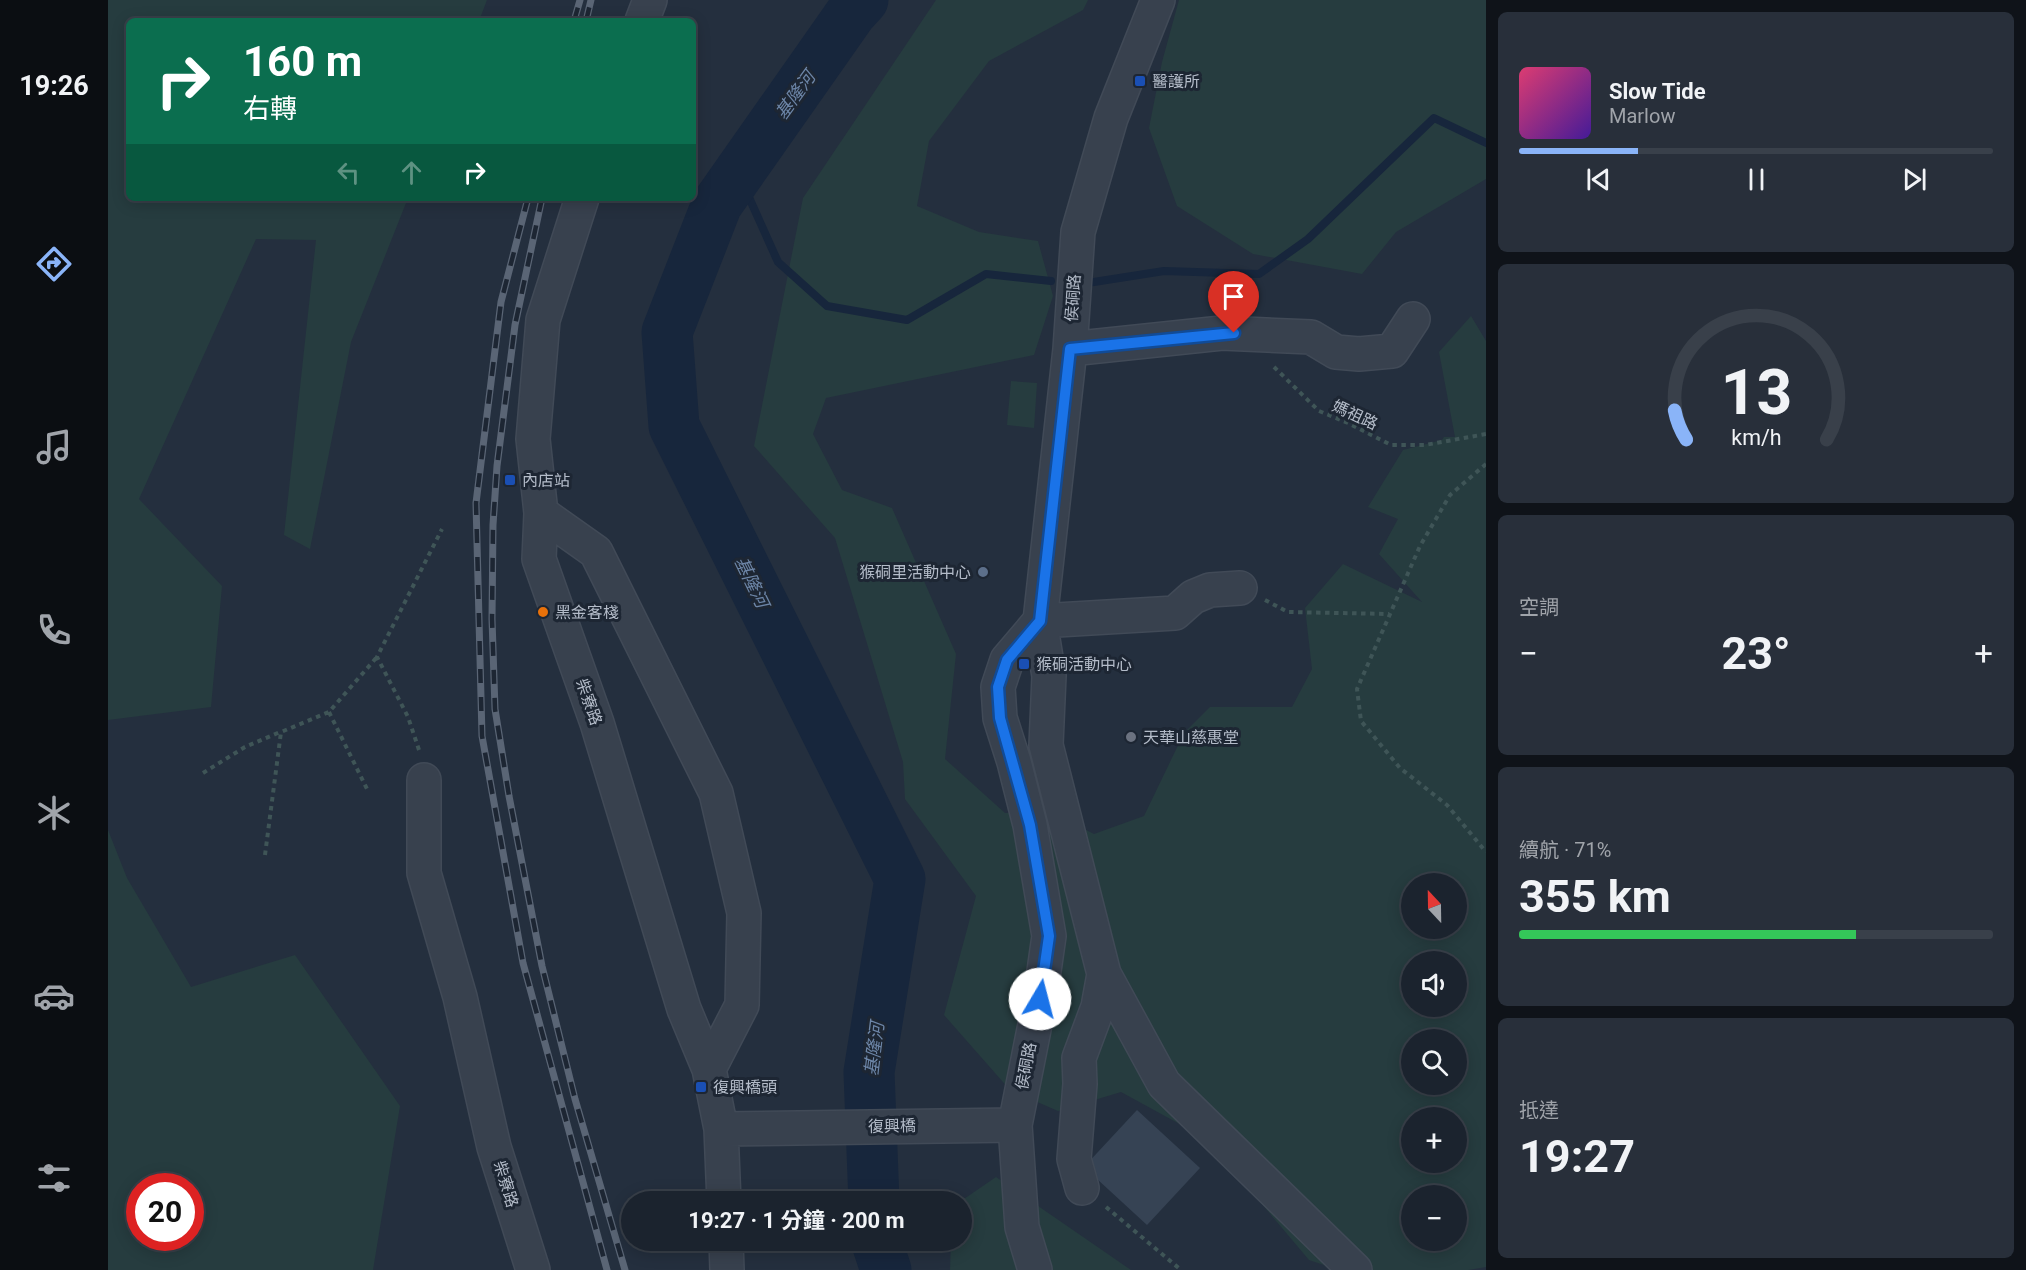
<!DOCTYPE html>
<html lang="zh-TW">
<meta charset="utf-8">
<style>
:root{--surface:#1b232e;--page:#282f3a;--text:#f1f3f6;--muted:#a0a4aa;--line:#39404a;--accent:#8ab4f8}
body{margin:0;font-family:Roboto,"Noto Sans TC",sans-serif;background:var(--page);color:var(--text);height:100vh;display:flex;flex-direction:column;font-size:22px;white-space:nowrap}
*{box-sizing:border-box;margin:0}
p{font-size:20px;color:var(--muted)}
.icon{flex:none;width:33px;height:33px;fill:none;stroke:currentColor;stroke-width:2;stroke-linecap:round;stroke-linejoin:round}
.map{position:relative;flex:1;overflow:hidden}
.details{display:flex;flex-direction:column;gap:12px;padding:12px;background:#0f1319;width:540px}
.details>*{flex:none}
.banner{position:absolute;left:18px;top:18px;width:570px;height:183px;border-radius:9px;box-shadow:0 3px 15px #0003,0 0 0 2px var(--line);background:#0b6e4f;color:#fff;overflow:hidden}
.needle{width:39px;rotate:338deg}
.buttons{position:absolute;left:1293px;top:873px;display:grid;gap:12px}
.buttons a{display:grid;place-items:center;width:66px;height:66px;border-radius:50%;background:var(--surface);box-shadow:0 3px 15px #0003,0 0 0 2px var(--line);font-size:30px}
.speed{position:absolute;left:18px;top:1173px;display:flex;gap:12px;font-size:30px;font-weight:700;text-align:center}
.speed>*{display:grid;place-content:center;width:78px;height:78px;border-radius:50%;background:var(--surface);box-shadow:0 3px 15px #0003,0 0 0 2px var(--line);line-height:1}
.speed .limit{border:9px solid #d22;background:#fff;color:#111}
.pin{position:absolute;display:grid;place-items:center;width:51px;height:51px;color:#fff;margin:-62px -26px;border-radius:50% 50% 50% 0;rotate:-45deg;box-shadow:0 0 6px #0007}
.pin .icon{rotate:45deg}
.me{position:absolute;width:66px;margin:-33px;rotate:8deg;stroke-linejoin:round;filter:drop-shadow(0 0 4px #0008)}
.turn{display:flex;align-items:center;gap:21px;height:126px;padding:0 18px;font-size:27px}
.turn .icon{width:78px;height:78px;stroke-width:2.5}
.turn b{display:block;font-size:42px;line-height:51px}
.lanes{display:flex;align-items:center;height:57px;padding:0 18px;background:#0003;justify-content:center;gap:30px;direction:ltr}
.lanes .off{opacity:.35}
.big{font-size:45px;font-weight:700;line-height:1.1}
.details .card{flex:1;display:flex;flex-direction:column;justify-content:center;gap:9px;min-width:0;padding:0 21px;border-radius:9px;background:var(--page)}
.details .dial{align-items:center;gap:0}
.dial svg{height:156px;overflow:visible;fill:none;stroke:var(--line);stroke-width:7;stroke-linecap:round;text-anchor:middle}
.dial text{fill:var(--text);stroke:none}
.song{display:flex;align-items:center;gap:18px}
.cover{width:72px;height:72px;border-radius:9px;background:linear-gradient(135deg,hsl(340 70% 55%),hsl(260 70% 35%))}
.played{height:6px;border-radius:3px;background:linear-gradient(90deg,var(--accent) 25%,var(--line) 25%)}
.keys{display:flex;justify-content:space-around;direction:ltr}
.heat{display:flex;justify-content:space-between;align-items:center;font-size:33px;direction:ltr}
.charge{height:9px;border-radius:4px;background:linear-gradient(90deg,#34c759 71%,var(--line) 0)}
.trip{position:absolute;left:513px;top:1191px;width:351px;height:60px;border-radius:30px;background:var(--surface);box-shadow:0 3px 15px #0003,0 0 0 2px var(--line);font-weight:700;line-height:60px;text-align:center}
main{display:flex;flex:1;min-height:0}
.menu{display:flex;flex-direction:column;width:108px;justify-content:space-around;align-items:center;background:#0b0e12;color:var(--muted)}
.menu .icon{width:42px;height:42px}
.menu .active{color:var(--accent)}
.menu b{font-size:27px;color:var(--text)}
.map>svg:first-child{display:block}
.green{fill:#263c3f;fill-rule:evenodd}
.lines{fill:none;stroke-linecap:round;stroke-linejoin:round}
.stream{stroke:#17263c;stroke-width:8}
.river{stroke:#17263c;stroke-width:51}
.building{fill:#364354}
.minor-casing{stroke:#414a57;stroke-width:36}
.path{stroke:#3f5557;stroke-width:4;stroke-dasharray:4.5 4.5;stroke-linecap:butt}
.minor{stroke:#38414e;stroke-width:33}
.rail-casing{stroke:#5a6575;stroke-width:7}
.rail{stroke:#1d2633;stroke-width:4.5;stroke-dasharray:14;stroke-linecap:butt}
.route-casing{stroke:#114b97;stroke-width:15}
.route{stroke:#1a73e8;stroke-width:10}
.transit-dot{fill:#1a4fb4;stroke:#1d2633;stroke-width:2}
.service-dot{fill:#5c6f8a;stroke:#1d2633;stroke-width:2}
.food-dot{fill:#e8710a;stroke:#1d2633;stroke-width:2}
.worship-dot{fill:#6b7280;stroke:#1d2633;stroke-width:2}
.labels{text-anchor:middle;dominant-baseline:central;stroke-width:6;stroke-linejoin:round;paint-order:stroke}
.poi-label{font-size:16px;fill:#b4bcc9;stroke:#1d2633;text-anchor:start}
.street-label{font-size:16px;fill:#b4bcc9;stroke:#1d2633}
.water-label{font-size:18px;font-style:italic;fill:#6d86a8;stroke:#1d2633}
</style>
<main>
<nav class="menu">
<b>19:26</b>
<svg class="icon active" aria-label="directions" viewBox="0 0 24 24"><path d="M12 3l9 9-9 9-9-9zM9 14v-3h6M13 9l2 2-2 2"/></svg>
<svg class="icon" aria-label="music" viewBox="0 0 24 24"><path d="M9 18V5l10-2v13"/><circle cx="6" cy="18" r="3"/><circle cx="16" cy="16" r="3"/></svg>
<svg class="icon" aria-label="phone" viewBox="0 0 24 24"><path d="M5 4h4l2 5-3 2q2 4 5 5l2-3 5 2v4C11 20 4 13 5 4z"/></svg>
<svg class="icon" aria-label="climate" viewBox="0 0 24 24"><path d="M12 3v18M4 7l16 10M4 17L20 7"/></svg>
<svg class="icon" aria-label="car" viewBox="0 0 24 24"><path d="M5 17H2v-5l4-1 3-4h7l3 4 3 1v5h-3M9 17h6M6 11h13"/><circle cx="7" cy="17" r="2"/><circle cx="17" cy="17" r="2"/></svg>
<svg class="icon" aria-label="filters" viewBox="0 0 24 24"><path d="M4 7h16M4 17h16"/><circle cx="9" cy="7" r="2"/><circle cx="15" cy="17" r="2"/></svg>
</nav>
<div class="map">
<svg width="1378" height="1270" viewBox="0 0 1378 1270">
<rect width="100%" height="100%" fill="#242f3e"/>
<path class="green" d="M0,0H379L371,21H21V198H300L243,342L202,549L176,535L208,240L148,239L31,499L114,586L103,707L0,720Z
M828,0H980L975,10L881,61L821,141L809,206L871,232L930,241L945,296L926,355L718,398L705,434L734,490L784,508L848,654L837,759L897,813L943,812L986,834L1036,816L1076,733L1102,707H1184L1204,669L1197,608L1235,564L1314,602L1271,554L1290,519L1260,507L1295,450L1334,440L1336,437H1347L1331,352L1363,316L1378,341V1267L1360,1270H1231L1201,1260L1099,1139L1013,1092L950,1111L902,1090L836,1015L868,896L797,799L795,762L727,538L646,446L695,198ZM1304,884H1348V928H1304ZM1304,962H1348V1006H1304ZM1304,1040H1348V1084H1304ZM1304,1118H1348V1162H1304ZM1304,1196H1348V1240H1304Z
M1071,0H1378V179L1288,232L1254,274L1145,254L1069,206L1041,128L1054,62Z
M903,381L929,383L926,428L899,425Z
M0,830L19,878L83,987L187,955L292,1106L265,1270H0ZM82,1186V1238H32V1186Z
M888,1177L1023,1270H842L843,1241L854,1240L853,1201Z"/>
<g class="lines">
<path class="stream" d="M630,173L670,262L719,306L799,320L878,274L943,281
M973,284L1056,271L1151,274L1200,239L1326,118L1378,143"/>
<path class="river" d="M755,0L743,13L609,204L559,332L566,426L792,879L761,1072L766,1202
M768,1240L778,1270"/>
</g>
<path class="building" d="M1029,1110L1092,1168L1039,1225L976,1167Z"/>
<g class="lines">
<defs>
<path id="minor" d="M534,21L542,0
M474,198L435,320L425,439L433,513L431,559L489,723L576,1009L601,1069L613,1129L616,1202
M962,349L1114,333L1203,337L1228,352L1251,354L1284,351L1305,319
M433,513L488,552L608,793L636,913L634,1005L601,1069
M1132,588L1102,590L1085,597L1067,613L932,621L941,676L938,745L996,974L1056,1084L1247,1270
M316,780V873L352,997L386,1147L425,1270
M613,1129L907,1125
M974,1188L966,1159L972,1084L971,1058L990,1007L996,974
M618,1240L619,1270
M927,1270L914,1227L907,1125L932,999L941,936L922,825L906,762L892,718L890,687L899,660L932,621L962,349L970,232L1003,118L1050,0"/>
</defs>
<use href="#minor" class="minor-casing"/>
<path class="path" d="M1166,367L1211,411L1240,423L1283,445H1317L1378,434
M1378,464L1342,495L1312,546L1249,689L1253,721L1292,768L1339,805L1378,852
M1157,600L1180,612L1281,614
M221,712L260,791
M311,750L300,717L269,657L334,529
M95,773L137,747L172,732
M157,855L173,732L221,712L269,657
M998,1207L1073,1270"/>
<use href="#minor" class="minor"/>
<defs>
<path id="rail" d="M466,21L472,0
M478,21L483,0
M420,198L393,302L368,503L374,736L415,963L499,1270
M434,198L407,325L389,466L385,525L384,619L387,709L401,796L434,966L467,1099L517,1270"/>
</defs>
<use href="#rail" class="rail-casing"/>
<use href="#rail" class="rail"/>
</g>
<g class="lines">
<defs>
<path id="route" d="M932,999L941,936L922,825L892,718L890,687L899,660L932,621L962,349L1126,333"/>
</defs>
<use href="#route" class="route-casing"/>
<use href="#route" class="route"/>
</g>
<g class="transit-dot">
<rect x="1026" y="75" width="12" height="12" rx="3"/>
<rect x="396" y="474" width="12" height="12" rx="3"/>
<rect x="910" y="658" width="12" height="12" rx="3"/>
<rect x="587" y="1081" width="12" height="12" rx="3"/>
</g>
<circle class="service-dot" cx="875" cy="572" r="6"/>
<circle class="food-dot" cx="435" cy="612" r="6"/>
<circle class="worship-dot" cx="1023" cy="737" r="6"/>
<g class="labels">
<g class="poi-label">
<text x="1044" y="81">醫護所</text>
<text x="414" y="480">內店站</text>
<text x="863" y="572" text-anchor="end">猴硐里活動中心</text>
<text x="447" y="612">黑金客棧</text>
<text x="928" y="664">猴硐活動中心</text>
<text x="1035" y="737">天華山慈惠堂</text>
<text x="605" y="1087">復興橋頭</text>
</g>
<g class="street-label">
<text transform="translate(965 298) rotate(-86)">侯硐路</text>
<text transform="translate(1247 415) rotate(25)">媽祖路</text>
<text transform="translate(481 702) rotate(71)">柴寮路</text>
<text transform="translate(918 1066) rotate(-79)">侯硐路</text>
<text transform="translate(784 1126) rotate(-1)">復興橋</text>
<text transform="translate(398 1184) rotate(73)">柴寮路</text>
</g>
<g class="water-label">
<text transform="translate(687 95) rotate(-54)">基隆河</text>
<text transform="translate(644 582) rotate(64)">基隆河</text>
<text transform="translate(766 1049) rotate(-83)">基隆河</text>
</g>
</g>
</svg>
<div class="buttons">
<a><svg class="needle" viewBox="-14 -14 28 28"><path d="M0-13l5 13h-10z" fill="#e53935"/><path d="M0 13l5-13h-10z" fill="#a0a4aa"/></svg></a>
<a><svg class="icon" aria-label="sound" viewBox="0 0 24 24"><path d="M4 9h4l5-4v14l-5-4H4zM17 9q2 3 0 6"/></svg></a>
<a><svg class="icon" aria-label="search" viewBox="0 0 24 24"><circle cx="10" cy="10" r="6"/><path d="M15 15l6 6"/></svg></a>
<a>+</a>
<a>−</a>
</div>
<div class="speed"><div class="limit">20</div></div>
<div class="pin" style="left:1126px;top:333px;background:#d93025"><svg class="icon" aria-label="arrive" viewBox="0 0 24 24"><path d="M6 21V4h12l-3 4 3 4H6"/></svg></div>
<svg class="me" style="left:932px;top:999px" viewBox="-20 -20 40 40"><circle r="19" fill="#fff"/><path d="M0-13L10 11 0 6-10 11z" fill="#1a73e8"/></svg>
<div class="trip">19:27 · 1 分鐘 · 200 m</div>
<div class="banner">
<div class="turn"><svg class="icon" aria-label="right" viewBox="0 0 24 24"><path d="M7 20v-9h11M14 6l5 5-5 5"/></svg><div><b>160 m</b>右轉</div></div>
<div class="lanes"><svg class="icon off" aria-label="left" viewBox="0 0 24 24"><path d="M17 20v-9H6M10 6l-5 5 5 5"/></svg><svg class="icon off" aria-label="ahead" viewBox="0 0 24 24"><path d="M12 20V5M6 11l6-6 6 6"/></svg><svg class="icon" aria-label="right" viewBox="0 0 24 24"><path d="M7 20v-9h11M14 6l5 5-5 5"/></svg></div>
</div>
</div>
<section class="details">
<div class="card">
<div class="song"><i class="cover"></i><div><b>Slow Tide</b><p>Marlow</p></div></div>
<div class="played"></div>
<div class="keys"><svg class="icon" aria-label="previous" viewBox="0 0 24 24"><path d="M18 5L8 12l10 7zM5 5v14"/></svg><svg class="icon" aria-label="pause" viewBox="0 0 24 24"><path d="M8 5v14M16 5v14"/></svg><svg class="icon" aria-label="next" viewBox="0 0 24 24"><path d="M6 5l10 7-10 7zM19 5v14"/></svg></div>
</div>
<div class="card dial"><svg viewBox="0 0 100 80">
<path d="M14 69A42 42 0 1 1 86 69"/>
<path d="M14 69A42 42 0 0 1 8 54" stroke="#8ab4f8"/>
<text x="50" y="56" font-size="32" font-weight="700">13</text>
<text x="50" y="72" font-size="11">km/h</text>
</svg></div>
<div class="card"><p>空調</p>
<div class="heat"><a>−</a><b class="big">23°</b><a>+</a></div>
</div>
<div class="card"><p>續航 · 71%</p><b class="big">355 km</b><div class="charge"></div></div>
<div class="card"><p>抵達</p><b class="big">19:27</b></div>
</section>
</main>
